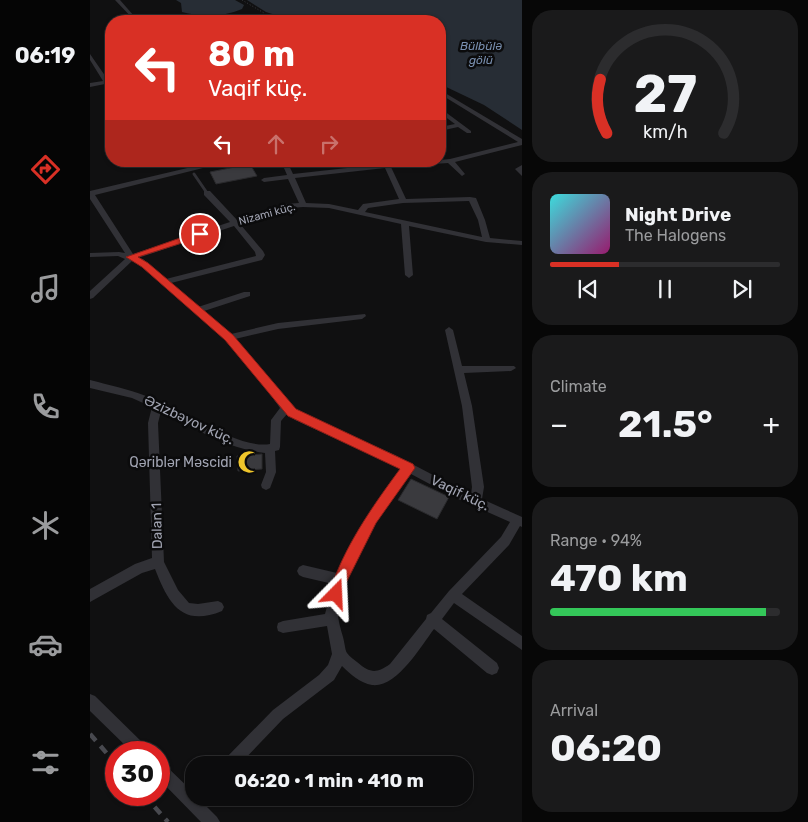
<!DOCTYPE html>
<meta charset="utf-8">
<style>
:root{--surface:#0c0c0d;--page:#1a1a1b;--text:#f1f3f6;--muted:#9a9b9d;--line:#2c2c2e;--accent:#d93025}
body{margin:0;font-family:Rubik,sans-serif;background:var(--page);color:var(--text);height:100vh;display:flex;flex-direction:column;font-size:19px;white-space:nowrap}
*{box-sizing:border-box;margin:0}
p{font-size:16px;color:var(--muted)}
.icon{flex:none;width:28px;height:28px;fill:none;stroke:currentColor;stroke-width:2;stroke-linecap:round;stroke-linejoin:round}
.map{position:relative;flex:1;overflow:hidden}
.sheet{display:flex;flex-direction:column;gap:10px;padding:10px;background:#070707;width:286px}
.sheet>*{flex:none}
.hud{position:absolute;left:15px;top:15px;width:341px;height:152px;border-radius:20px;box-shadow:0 1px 4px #0004,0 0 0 1px var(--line);background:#d93025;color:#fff;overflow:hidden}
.speed{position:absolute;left:15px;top:741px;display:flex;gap:10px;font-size:25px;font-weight:700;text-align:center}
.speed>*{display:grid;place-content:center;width:65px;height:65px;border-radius:50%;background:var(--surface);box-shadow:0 1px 4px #0004,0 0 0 1px var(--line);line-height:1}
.speed .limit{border:8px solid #d22;background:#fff;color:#111}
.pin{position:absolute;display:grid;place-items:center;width:42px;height:42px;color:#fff;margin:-21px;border:2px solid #fff;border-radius:50%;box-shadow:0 1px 5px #0007}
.me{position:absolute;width:55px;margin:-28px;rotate:21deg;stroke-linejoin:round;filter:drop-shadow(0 0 4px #0008)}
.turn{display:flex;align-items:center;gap:18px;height:105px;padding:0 20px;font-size:22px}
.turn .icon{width:65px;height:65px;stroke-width:2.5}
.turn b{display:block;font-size:35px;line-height:42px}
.lanes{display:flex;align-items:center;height:48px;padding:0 20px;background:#0003;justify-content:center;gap:25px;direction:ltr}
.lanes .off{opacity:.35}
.big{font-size:38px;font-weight:700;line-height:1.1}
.sheet .tile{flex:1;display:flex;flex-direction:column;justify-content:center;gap:8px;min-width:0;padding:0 18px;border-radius:20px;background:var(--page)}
.sheet .dial{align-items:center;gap:0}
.dial svg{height:130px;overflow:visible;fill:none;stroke:var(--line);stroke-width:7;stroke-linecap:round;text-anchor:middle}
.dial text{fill:var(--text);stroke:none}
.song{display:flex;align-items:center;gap:15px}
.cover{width:60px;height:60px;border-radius:8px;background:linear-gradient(135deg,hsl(180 70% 55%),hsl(320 70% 35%))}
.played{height:5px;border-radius:2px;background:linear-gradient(90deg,var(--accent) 30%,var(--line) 30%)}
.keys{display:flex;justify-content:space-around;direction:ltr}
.heat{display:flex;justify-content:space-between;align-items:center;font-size:28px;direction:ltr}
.charge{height:8px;border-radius:4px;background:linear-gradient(90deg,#34c759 94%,var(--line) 0)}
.trip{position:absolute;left:95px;top:756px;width:288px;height:50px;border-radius:20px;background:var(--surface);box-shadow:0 1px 4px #0004,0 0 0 1px var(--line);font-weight:700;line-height:50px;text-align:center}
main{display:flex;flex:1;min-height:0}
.menu{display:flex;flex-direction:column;width:90px;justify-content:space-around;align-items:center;background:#050505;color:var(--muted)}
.menu .icon{width:35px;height:35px}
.menu .current{color:var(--accent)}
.menu b{font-size:22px;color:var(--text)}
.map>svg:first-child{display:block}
.water{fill:#272d35}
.building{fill:#3a3a3e;stroke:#2a2a2d}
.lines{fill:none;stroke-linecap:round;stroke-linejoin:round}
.path{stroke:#37383d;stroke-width:1;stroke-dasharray:1 2;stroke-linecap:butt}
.lane{stroke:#313136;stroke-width:3}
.street{fill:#313136;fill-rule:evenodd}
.rail{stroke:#48494f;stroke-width:4.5;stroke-dasharray:9 7;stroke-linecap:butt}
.route{fill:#d93025;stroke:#8d1f18}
.labels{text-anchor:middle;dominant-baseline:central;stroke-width:5;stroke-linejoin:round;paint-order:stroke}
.far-street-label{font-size:11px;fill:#a1a4b2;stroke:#0b0b0c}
.far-water-label{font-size:12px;font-style:italic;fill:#788eae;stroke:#0b0b0c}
.street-label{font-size:14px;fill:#a1a4b2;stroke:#0b0b0c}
.poi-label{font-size:14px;fill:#a1a4b2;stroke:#0b0b0c;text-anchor:end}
</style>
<main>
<nav class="menu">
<b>06:19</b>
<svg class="icon current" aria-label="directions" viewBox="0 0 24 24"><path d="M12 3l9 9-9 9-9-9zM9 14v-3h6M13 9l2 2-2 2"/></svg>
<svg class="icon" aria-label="music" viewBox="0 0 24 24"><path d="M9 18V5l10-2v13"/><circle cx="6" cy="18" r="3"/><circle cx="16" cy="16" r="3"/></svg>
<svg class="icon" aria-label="phone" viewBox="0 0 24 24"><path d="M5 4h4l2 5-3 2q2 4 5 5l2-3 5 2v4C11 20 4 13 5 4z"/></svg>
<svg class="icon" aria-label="climate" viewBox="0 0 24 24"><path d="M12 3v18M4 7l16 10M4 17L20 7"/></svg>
<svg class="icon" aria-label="car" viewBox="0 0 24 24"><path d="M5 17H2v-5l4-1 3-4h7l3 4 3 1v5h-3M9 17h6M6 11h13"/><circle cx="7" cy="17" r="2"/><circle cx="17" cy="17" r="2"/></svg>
<svg class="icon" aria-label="filters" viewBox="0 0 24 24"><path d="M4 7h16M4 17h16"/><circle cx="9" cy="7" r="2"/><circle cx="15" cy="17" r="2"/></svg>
</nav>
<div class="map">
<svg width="432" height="822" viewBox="0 0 432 822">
<rect width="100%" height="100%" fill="#101011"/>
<path class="water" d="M86,0H145L154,5L152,9C133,17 111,17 92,12L91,3Z
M157,0H432V130L394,105L350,84V21H204L176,12Z"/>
<path class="building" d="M160,164L167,176L126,184L120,172Z
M172,454V469L148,471L147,456Z
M321,479L359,497L347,519L308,500Z"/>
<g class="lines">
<path class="path" d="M152,0L174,13"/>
<path class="lane" d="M104,174L117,193"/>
<path class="street" d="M25,0H30L44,16L58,14L60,15L47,18L49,21H45Z
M178,15L194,21H188L178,17Z
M0,54L18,80H21V90L19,89L15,84L0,87V83L13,81L0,60Z
M350,90L432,139V145L365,162L375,174L372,176L358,163L301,167L316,199L380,197L386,198L395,220L400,238L432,241V245L396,242L319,226L323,275L319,278L315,275L311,224L239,208L213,207L200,208L150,224L173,251L175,255L172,260L81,283L108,307L154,292H160V296L114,311L141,334L188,323L275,314L276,316L272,319L188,329L145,339L167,363L200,405L213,414L305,455L381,495L382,487L372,406L355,330L359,327L363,330L372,366H424L426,368L421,371L374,373L382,406L394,487L392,499L432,517V527L430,526L419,545L372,594L432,636V650L364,603L352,619L407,663L409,668L407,673L402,675L397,673L344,629C331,646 307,688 282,685C270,683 260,674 252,666L244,680L193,719L149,765H132L134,760L183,710L229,675L238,665L242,654L237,626L193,633L188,631L187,627L188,623L193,621L235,614L243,584L213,577L209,575L207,571L209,567L213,565L247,573L269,530L312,469L205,420L197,414L191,421L190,447L189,450L185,451L186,472L180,488L176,490L172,488L171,485L176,472L175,453C138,449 104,428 71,411L68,423L74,562L88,590L99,603L108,604L128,601L132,603L134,607L132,611C91,628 78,602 65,569L52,573L0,602V589L45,564L62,558L58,423L62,407L42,398L0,388V380C19,385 38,389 56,396C86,407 149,450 180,444L181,420L190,408L161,367L136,340L47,263L42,261L3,298L0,299V291L35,259L28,256L0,257V253L29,252L35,253L0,199V191L127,161H141L5,195L43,254L140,222L114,195V191H120L147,220L196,204L209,203L198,179L174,182L171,180L174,178L197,175L191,161H197L203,174L293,164L292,161H298L299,163L350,161V160L360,159L428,142L350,94ZM295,168L309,199L273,204L268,210L239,204L216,203L205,178ZM379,201L388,220L392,237L275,212L278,208L313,203ZM144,226L165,252L166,256L76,279L53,259L48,258ZM321,474L366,498L420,522L411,537L359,591L341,613L337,615L336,619L300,664C286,674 280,673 267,662C253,651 257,653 253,637C250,627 247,617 248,607C256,560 293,512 321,474Z
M350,108L381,131V133H377L368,127L350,131V127L365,124L350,113Z
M432,165V176L425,169Z
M0,694L5,696L57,747L59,752H42L0,711Z
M69,762L74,764L104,793V798H108L127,817L130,822H111L69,779Z"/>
<path class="rail" d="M0,734L26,764
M54,795L78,822"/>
</g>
<path class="route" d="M110,231L115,234L114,236L48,257L58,263L143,335L206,409L323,464L325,468L286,523L257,581L251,598L246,600L241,598L239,594C253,548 282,507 310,469L198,416L135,340L52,267L36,257Z"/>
<defs>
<symbol id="mosque-bare" viewBox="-9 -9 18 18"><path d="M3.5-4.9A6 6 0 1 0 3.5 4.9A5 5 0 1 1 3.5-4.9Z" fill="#efc52b" stroke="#0b0b0c" stroke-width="2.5" paint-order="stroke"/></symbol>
</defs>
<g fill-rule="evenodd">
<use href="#mosque-bare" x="143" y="446" width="32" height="32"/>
</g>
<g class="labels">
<g class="far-street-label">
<text transform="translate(177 214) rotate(-15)">Nizami küç.</text>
</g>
<g class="far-water-label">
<text x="391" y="46">Bülbülə<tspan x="391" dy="14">gölü</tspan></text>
</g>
<g class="street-label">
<text transform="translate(99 420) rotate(25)">Əzizbəyov küç.</text>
<text transform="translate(370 493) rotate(26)">Vaqif küç.</text>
<text transform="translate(67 526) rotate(-91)">Dalan 1</text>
</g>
<g class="poi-label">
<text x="142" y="462">Qəriblər Məscidi</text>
</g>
</g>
</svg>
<div class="speed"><div class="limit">30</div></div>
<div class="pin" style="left:110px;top:234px;background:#d93025"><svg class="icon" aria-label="arrive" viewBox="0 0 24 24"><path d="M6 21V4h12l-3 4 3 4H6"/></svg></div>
<svg class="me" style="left:246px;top:594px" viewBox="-20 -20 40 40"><path d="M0-17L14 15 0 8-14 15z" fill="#d93025" stroke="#fff" stroke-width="4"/></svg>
<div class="trip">06:20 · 1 min · 410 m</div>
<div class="hud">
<div class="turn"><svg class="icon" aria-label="left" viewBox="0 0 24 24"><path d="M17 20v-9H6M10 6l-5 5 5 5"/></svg><div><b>80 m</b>Vaqif küç.</div></div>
<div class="lanes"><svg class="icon" aria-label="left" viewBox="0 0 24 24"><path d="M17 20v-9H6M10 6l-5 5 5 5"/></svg><svg class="icon off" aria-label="ahead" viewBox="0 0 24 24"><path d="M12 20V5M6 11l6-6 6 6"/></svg><svg class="icon off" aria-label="right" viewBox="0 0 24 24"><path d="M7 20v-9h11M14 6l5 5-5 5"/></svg></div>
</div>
</div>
<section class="sheet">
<div class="tile dial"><svg viewBox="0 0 100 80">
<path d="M14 69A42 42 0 1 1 86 69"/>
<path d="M14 69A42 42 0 0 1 10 36" stroke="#d93025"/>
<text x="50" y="56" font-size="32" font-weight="700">27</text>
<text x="50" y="72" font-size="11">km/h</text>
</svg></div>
<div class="tile">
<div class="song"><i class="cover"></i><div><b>Night Drive</b><p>The Halogens</p></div></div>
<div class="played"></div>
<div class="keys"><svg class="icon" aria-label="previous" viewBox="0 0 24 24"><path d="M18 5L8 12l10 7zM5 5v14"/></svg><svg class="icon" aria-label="pause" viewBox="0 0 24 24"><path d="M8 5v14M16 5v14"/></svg><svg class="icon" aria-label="next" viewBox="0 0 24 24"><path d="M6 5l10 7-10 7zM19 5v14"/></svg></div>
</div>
<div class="tile"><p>Climate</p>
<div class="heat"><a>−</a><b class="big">21.5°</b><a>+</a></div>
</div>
<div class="tile"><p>Range · 94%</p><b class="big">470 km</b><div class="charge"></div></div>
<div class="tile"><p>Arrival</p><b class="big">06:20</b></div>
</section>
</main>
